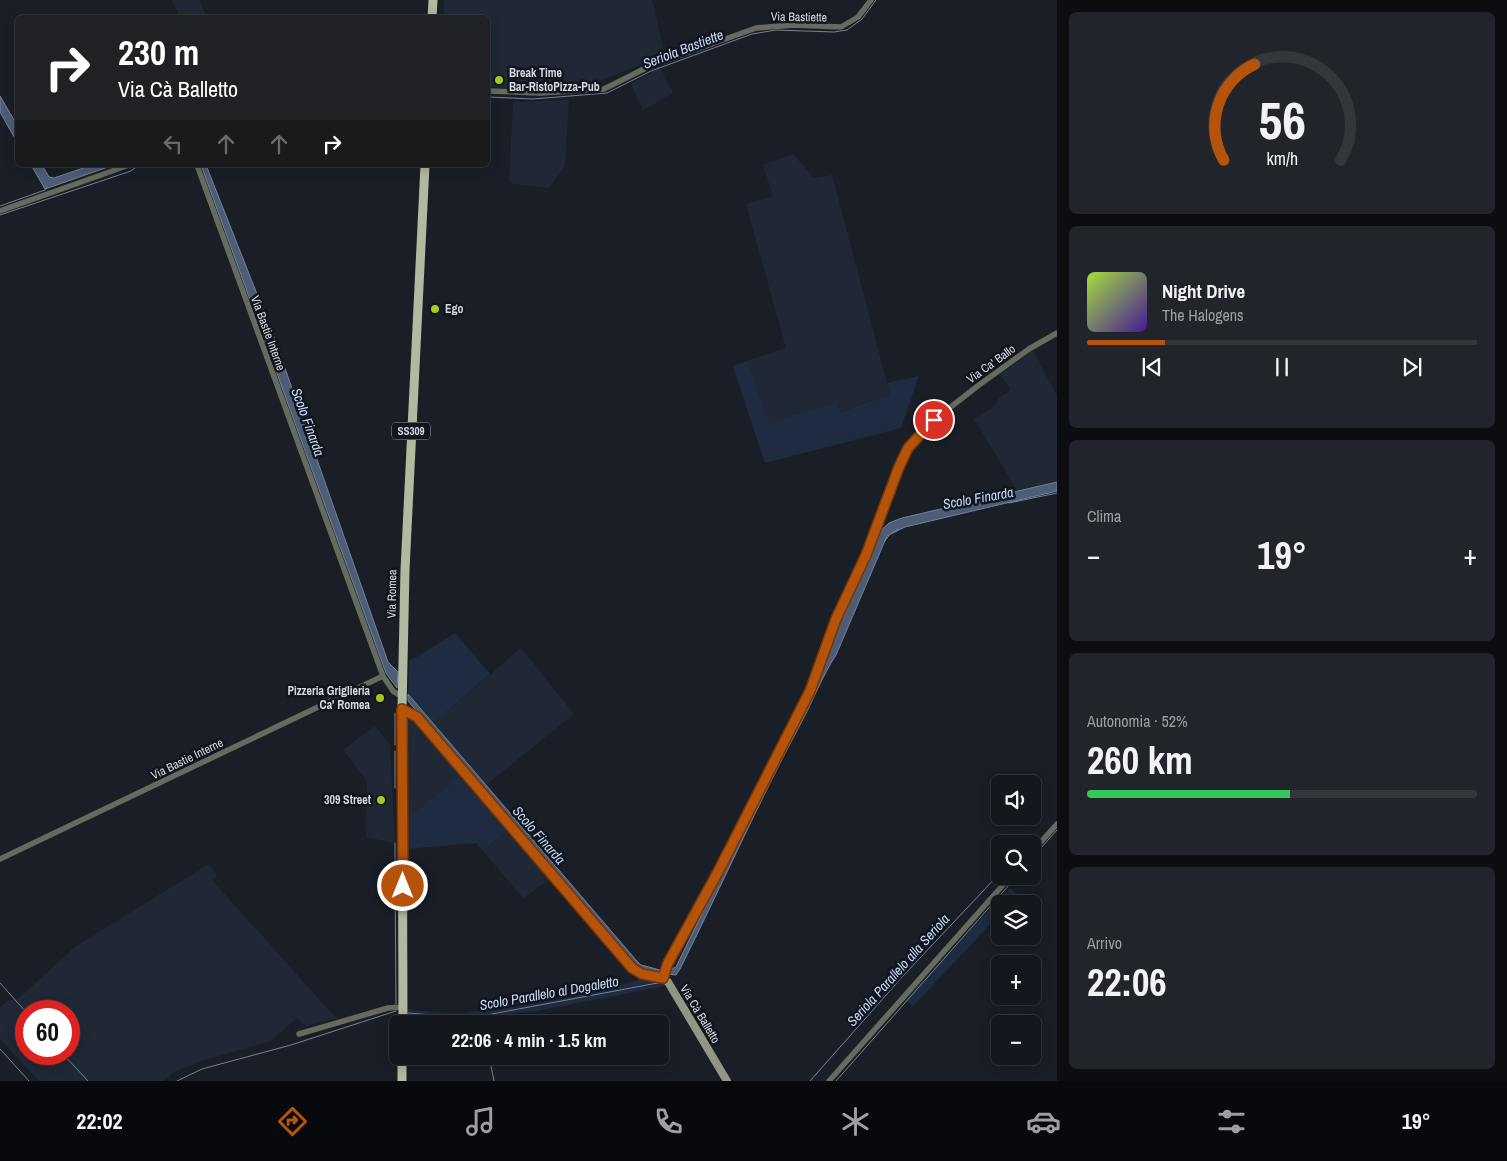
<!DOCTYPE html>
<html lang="it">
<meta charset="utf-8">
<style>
:root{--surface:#14171d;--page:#21242a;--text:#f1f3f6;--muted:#9d9fa4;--line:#33363b;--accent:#b45309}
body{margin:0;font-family:"Archivo Narrow",sans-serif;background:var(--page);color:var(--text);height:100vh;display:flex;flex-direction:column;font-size:19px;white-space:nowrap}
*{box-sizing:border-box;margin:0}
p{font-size:16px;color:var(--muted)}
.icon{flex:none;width:28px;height:28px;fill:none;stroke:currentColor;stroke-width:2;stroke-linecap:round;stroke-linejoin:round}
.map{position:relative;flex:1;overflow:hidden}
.side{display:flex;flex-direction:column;gap:12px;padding:12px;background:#0b0d10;width:450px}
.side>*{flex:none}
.banner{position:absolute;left:15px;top:15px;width:475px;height:152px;border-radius:8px;box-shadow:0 2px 12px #0003,0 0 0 1px var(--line);background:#202124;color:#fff;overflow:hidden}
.buttons{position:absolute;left:991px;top:775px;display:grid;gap:10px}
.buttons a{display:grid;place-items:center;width:50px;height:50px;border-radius:8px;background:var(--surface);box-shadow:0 2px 12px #0003,0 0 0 1px var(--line);font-size:25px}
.speed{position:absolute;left:15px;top:1000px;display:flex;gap:10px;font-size:25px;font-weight:700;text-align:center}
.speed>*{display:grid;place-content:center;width:65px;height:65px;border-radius:50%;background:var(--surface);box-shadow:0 2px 12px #0003,0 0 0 1px var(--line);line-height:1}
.speed .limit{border:8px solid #d22;background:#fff;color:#111}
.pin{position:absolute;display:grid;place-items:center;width:42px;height:42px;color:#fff;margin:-21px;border:2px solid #fff;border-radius:50%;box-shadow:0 1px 5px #0007}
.me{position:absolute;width:55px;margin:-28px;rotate:0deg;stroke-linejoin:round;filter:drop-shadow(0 0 4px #0008)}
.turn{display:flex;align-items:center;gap:18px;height:105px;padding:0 20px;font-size:22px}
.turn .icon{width:65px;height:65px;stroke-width:2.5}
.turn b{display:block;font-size:35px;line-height:42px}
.lanes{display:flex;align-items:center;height:48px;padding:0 20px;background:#0003;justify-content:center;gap:25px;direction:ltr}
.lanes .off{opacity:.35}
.big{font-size:38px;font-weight:800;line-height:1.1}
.side .card{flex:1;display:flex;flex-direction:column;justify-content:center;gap:8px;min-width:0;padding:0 18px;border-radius:8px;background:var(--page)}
.side .dial{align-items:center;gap:0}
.dial svg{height:130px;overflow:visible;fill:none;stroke:var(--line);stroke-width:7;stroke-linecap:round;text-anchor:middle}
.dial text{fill:var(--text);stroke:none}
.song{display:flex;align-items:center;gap:15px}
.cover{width:60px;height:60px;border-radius:8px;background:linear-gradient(135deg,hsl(80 70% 55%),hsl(260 70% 35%))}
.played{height:5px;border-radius:2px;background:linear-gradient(90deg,var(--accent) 20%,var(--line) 20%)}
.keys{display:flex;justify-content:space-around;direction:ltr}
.heat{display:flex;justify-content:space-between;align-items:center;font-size:28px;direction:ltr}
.charge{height:8px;border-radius:4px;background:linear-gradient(90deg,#34c759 52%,var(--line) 0)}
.trip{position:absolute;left:389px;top:1015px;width:280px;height:50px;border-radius:8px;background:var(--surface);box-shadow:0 2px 12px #0003,0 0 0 1px var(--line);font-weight:800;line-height:50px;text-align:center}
.menu{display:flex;height:80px;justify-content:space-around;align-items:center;background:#08090c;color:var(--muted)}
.menu .icon{width:35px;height:35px}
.menu .active{color:var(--accent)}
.menu b{font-size:22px;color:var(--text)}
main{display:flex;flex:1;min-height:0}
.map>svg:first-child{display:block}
.built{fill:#202836;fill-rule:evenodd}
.green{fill:#1e2b41}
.water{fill:#4d5d77;stroke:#768296}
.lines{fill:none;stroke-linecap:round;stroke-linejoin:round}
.stream{stroke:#768296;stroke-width:1}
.street{stroke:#676b5e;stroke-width:5.5}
.secondary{stroke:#919782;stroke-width:8}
.primary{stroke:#b1b99e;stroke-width:9}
.route-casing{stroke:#753606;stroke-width:12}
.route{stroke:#b45309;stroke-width:9}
.poi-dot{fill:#a6c821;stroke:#11161e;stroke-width:2}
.labels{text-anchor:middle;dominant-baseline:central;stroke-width:5;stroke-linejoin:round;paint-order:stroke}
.shield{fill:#11161e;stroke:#9a9ea5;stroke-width:1}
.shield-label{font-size:11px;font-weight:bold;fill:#d5d9df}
.street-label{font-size:12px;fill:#d5d9df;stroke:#11161e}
.poi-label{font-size:12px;font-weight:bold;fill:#d5d9df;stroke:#11161e;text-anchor:start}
.water-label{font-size:14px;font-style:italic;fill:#c6d8f6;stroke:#11161e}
</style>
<main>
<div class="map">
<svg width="1057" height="1081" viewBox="0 0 1057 1081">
<rect width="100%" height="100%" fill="#1a1f27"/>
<path class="built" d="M172,0H199L206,15L200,17H180Z
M444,0H652L665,55L590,85L532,89L488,87V18H443Z
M660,68L673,93L643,110L631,84Z
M569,100L565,165L549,188L509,183L513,102Z
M793,154L814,178L832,175L890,394L840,412L837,402L769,422L747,361L786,348L746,204L773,196L763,165Z
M1033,351L1057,396V482L1018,492L974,419L995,406L998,399L1011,390L1000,374Z
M521,648L574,714L486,785L432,724Z
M408,713L461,775L406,819Z
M375,726L390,745L395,843L366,837L367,781L343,750Z
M508,830L550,879L523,898L483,851Z
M209,864L217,876L212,880L336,1018L306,1026L297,1018L271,1041L204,1060L174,1072L164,1081H39L0,1039V1008L7,1001L18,999L76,946ZM69,1011V1054H26V1011Z"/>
<path class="green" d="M747,361L769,422L837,402L841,412L890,394L887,383L919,376L901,428L765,463L733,366Z
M455,633L490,674L432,724L408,694L409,660L415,658Z
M461,775L508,830L483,851L476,843L406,849V819Z
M1010,888L1018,895L1009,904H1000V914L913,1006L905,999Z
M643,978L661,979L665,986L536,1011L473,1018H408V1009C425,1011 444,1014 462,1013C516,1008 591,996 643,978Z"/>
<path class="water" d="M0,96L17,125V142L0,112Z
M31,165H42L49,177L54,178L92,165H114L45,189Z
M201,165H206L274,337L388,662L398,672L397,688L386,673Z
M1057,482V491L905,527L887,536L836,655C822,676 813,701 801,723C758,803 721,887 680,969L676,975L668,974L669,970L676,967L741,833L811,698L842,614L864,570L877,534L889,523L902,518Z
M408,694L636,960L641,965L660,970L659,973L642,970L631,961L408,701Z"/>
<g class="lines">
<path class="stream" d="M488,97L533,99L607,93L651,71L752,34L776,30L834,32L847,30L862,19L876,0
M0,206L45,190L47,187
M0,215L131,171L139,165
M1009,503L1057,493
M885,541L890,534L898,529
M395,713V745
M395,751V788
M395,843V864
M1032,858L1057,830
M395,869L396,1004
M0,983L26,1012
M408,1013L456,1017L481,1016L663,982
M482,1017L483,1024
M0,1049L29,1081
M63,1054L88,1081
M489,1056L494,1081
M177,1081L202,1069L291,1045L396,1011
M810,1081L903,976L1000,873
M836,1081L1017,876"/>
<path class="street" d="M488,91L540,93L604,89L648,67L756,28L794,25L841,27L858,17L871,0
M197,165L383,676L393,691L402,697
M0,211L129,165
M1032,852L1057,824
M0,859L383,676
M663,978L668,963L718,872L805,702L836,619L866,555L887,495L908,448L934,420L979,385L1029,349L1057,333
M299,1034L388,1008L403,1007
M829,1081L1011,876"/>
<path class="secondary" d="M402,709L417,717L632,968C643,976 658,973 668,982L727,1081"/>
<path class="primary" d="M432,18L433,0
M403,1024L402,709L405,570L425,165
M402,1081V1056"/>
</g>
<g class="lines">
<defs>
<path id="route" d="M403,886L402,709L417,717L632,968L642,974L663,978L668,963L718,872L810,691L836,619L866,555L899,467L908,448L934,420"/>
</defs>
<use href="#route" class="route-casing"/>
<use href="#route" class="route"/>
</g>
<g class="poi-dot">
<circle cx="499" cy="80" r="5"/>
<circle cx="435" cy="309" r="5"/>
<circle cx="380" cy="698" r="5"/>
<circle cx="381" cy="800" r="5"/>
</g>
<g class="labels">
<rect class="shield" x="392" y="422.5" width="38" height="17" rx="4"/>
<g class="shield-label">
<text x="411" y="431">SS309</text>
</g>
<g class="street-label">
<text transform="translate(799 17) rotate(1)">Via Bastiette</text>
<text transform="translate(268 333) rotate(70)">Via Bastie Interne</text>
<text transform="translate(991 364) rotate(-36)">Via Ca' Ballo</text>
<text transform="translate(392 594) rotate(-89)">Via Romea</text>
<text transform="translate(187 759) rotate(-26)">Via Bastie Interne</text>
<text transform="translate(700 1014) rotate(59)">Via Cà Balletto</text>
</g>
<g class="poi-label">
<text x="509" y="73">Break Time<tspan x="509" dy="14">Bar-RistoPizza-Pub</tspan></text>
<text x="445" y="309">Ego</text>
<text x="370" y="691" text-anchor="end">Pizzeria Griglieria<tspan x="370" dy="14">Ca' Romea</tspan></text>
<text x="371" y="800" text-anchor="end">309 Street</text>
</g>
<g class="water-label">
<text transform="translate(683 49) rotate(-21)">Seriola Bastiette</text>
<text transform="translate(308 422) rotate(70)">Scolo Finarda</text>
<text transform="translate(978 498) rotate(-10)">Scolo Finarda</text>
<text transform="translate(539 835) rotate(49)">Scolo Finarda</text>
<text transform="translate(898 970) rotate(-48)">Seriola Parallelo alla Seriola</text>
<text transform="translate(549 993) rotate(-10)">Scolo Parallelo al Dogaletto</text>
</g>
</g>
</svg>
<div class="buttons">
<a><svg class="icon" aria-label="sound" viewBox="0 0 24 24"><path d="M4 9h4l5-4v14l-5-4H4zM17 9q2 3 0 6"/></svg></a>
<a><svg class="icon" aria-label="search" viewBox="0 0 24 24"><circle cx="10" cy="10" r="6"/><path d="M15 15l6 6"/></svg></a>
<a><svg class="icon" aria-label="layers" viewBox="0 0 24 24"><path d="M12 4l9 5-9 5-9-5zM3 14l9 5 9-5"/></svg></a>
<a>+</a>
<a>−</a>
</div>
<div class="speed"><div class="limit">60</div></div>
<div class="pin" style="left:934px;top:420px;background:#d93025"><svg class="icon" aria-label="arrive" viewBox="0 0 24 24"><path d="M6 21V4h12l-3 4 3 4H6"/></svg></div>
<svg class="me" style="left:403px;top:886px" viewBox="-20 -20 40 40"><circle r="17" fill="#b45309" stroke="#fff" stroke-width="3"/><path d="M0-11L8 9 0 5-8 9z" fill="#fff"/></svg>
<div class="trip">22:06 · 4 min · 1.5 km</div>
<div class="banner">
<div class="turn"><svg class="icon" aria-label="right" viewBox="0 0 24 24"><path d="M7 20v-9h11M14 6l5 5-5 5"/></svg><div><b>230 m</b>Via Cà Balletto</div></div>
<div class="lanes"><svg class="icon off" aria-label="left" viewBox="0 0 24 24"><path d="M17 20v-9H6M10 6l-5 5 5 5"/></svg><svg class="icon off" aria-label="ahead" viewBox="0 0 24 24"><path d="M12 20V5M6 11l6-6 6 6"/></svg><svg class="icon off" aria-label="ahead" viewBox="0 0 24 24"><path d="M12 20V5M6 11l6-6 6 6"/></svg><svg class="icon" aria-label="right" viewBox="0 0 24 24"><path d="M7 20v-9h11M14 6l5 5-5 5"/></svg></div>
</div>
</div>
<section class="side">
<div class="card dial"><svg viewBox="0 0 100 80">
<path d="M14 69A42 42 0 1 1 86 69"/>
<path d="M14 69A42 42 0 0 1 33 10" stroke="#b45309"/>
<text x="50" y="56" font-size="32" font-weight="700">56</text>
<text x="50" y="72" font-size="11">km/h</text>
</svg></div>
<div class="card">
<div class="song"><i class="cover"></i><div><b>Night Drive</b><p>The Halogens</p></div></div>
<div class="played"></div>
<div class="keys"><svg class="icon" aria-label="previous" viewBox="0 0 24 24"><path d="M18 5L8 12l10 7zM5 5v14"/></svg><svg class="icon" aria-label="pause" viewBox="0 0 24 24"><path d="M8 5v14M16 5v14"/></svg><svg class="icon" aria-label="next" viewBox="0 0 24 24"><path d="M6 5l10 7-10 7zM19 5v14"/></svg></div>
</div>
<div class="card"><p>Clima</p>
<div class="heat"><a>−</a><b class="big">19°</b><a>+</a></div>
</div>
<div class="card"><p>Autonomia · 52%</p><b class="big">260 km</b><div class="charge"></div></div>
<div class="card"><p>Arrivo</p><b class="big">22:06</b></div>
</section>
</main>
<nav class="menu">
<b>22:02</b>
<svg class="icon active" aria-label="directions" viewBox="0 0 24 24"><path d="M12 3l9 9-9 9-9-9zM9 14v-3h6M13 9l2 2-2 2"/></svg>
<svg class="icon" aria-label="music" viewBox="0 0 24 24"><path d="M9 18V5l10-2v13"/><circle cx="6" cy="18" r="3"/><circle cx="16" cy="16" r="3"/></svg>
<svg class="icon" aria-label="phone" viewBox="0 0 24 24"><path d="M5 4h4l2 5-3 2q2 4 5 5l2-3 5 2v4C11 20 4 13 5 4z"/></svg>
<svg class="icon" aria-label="climate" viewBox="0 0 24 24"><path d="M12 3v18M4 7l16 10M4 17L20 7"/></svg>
<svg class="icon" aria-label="car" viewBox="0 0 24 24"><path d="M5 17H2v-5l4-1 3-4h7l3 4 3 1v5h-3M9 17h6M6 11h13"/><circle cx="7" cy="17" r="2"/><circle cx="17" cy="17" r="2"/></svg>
<svg class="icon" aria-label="filters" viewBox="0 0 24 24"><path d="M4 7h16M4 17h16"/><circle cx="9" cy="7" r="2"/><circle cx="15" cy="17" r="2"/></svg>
<b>19°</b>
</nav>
